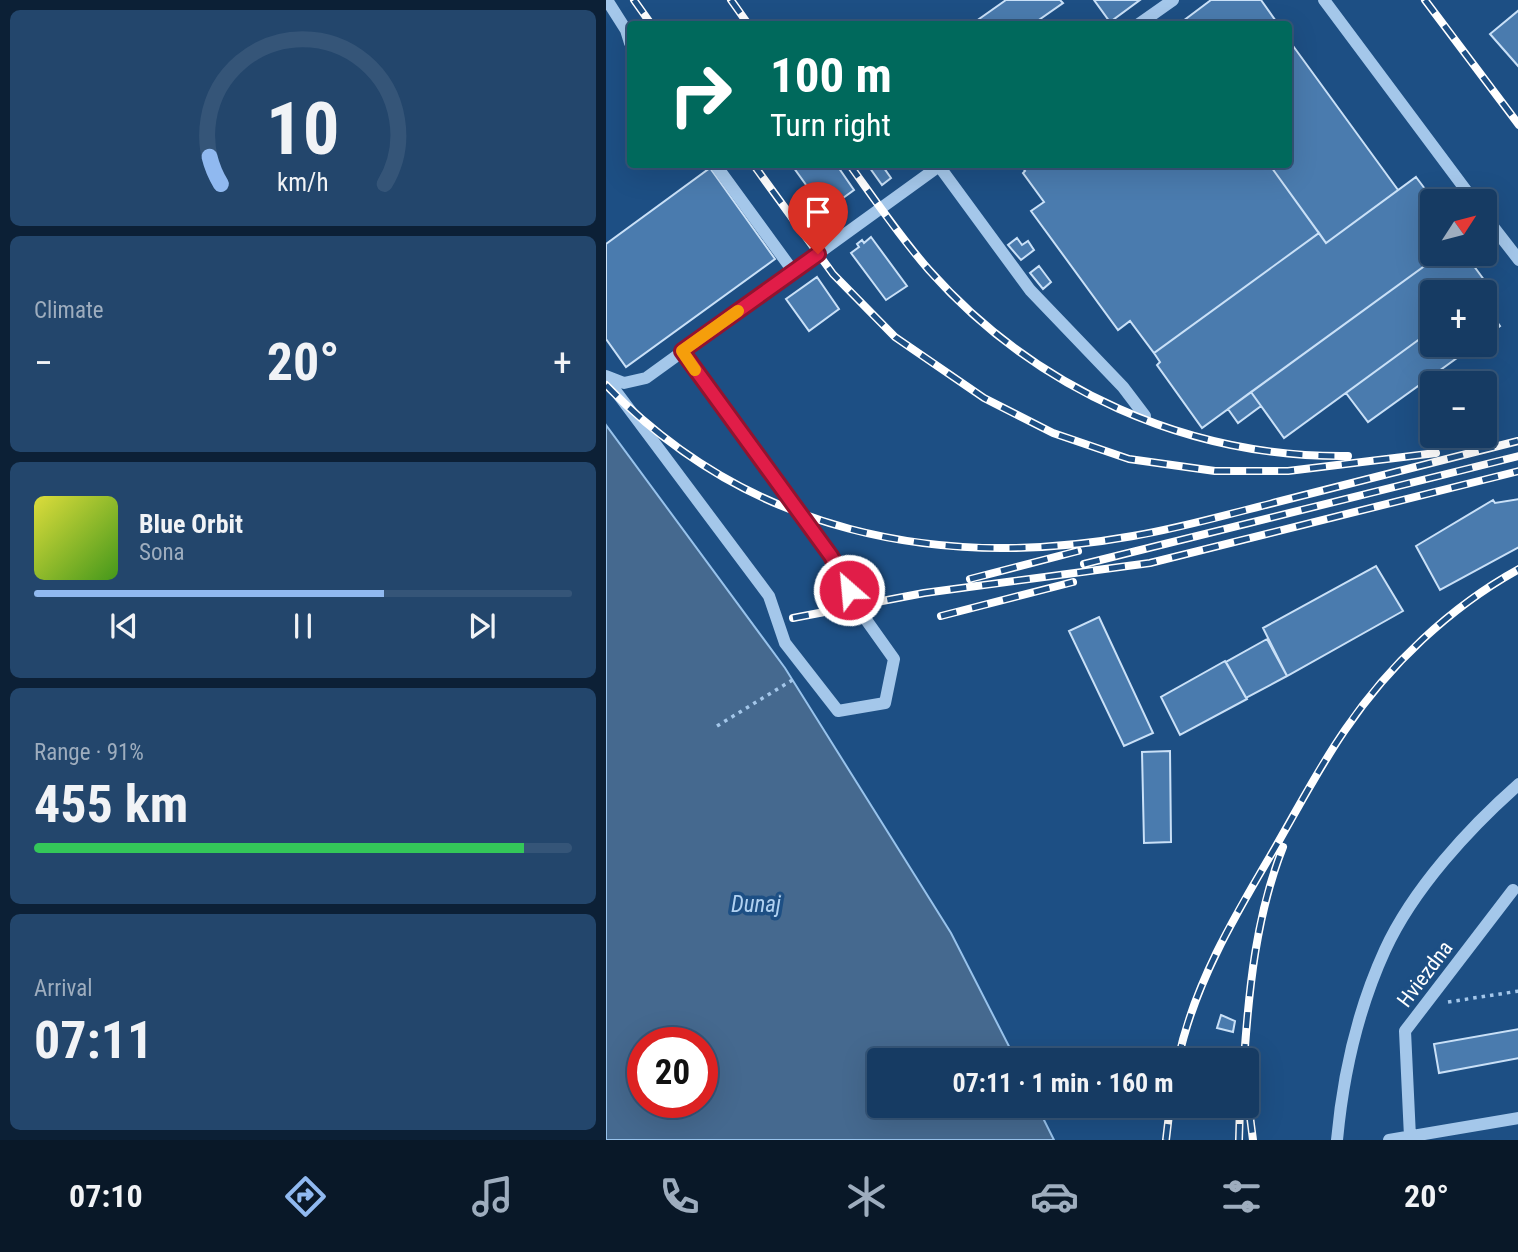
<!DOCTYPE html>
<meta charset="utf-8">
<style>
:root{--surface:#163b63;--page:#23466c;--text:#f1f3f6;--muted:#9eadbe;--line:#355578;--accent:#90b9f0}
body{margin:0;font-family:"Roboto Condensed",sans-serif;background:var(--page);color:var(--text);height:100vh;display:flex;flex-direction:column;font-size:26px;white-space:nowrap}
*{box-sizing:border-box;margin:0}
p{font-size:23px;color:var(--muted)}
.icon{flex:none;width:38px;height:38px;fill:none;stroke:currentColor;stroke-width:2;stroke-linecap:round;stroke-linejoin:round}
.map{position:relative;flex:1;overflow:hidden}
.details{display:flex;flex-direction:column;gap:10px;padding:10px;background:#0c2036;width:606px}
.details>*{flex:none}
.guide{position:absolute;left:21px;top:21px;width:665px;height:147px;border-radius:7px;box-shadow:0 7px 28px #0002,0 0 0 2px var(--line);background:#00695c;color:#fff;overflow:hidden}
.needle{width:46px;rotate:54deg}
.controls{position:absolute;left:814px;top:189px;display:grid;gap:14px}
.controls a{display:grid;place-items:center;width:77px;height:77px;border-radius:7px;background:var(--surface);box-shadow:0 7px 28px #0002,0 0 0 2px var(--line);font-size:35px}
.speed{position:absolute;left:21px;top:1027px;display:flex;gap:14px;font-size:35px;font-weight:700;text-align:center}
.speed>*{display:grid;place-content:center;width:91px;height:91px;border-radius:50%;background:var(--surface);box-shadow:0 7px 28px #0002,0 0 0 2px var(--line);line-height:1}
.speed .limit{border:10px solid #d22;background:#fff;color:#111}
.pin{position:absolute;display:grid;place-items:center;width:60px;height:60px;color:#fff;margin:-72px -30px;border-radius:50% 50% 50% 0;rotate:-45deg;box-shadow:0 0 7px #0007}
.pin .icon{rotate:45deg}
.me{position:absolute;width:77px;margin:-38px;rotate:333deg;stroke-linejoin:round;filter:drop-shadow(0 0 5px #0008)}
.turn{display:flex;align-items:center;gap:24px;height:147px;padding:0 28px;font-size:32px}
.turn .icon{width:91px;height:91px;stroke-width:2.5}
.turn b{display:block;font-size:49px;line-height:60px}
.big{font-size:52px;font-weight:700;line-height:1.1}
.details .widget{flex:1;display:flex;flex-direction:column;justify-content:center;gap:10px;min-width:0;padding:0 24px;border-radius:10px;background:var(--page)}
.details .dial{align-items:center;gap:0}
.dial svg{height:182px;overflow:visible;fill:none;stroke:var(--line);stroke-width:7;stroke-linecap:round;text-anchor:middle}
.dial text{fill:var(--text);stroke:none}
.song{display:flex;align-items:center;gap:21px}
.cover{width:84px;height:84px;border-radius:10px;background:linear-gradient(135deg,hsl(60 70% 55%),hsl(100 70% 35%))}
.played{height:7px;border-radius:4px;background:linear-gradient(90deg,var(--accent) 65%,var(--line) 65%)}
.keys{display:flex;justify-content:space-around;direction:ltr}
.heat{display:flex;justify-content:space-between;align-items:center;font-size:38px;direction:ltr}
.charge{height:10px;border-radius:5px;background:linear-gradient(90deg,#34c759 91%,var(--line) 0)}
.trip{position:absolute;left:261px;top:1048px;width:392px;height:70px;border-radius:7px;background:var(--surface);box-shadow:0 7px 28px #0002,0 0 0 2px var(--line);font-weight:700;line-height:70px;text-align:center}
.menu{display:flex;height:112px;justify-content:space-around;align-items:center;background:#091828;color:var(--muted)}
.menu .icon{width:49px;height:49px}
.menu .current{color:var(--accent)}
.menu b{font-size:32px;color:var(--text)}
main{display:flex;flex:1;min-height:0}
.map>svg:first-child{display:block}
.water{fill:#45698f;stroke:#98c3ec;stroke-width:2;fill-rule:evenodd}
.building{fill:#4a7bae;stroke:#c9e0f7;stroke-width:2}
.lines{fill:none;stroke-linecap:round;stroke-linejoin:round}
.path{stroke:#a4c7ea;stroke-width:3.5;stroke-dasharray:3.5 5;stroke-linecap:butt}
.minor{stroke:#a4c7ea;stroke-width:12}
.rail-casing{stroke:#fff;stroke-width:8}
.rail{stroke:#1d4f84;stroke-width:5;stroke-dasharray:16;stroke-linecap:butt}
.route-casing{stroke:#92132f;stroke-width:18}
.route{stroke:#e11d48;stroke-width:12}
.slow{stroke:#f59e0b;stroke-width:12}
.labels{text-anchor:middle;dominant-baseline:central;stroke-width:7;stroke-linejoin:round;paint-order:stroke}
.street-label{font-size:21px;fill:#fff;stroke:#1d4f84}
.water-label{font-size:23px;font-style:italic;fill:#b0d1f1;stroke:#1d4f84}
</style>
<main>
<section class="details">
<div class="widget dial"><svg viewBox="0 0 100 80">
<path d="M14 69A42 42 0 1 1 86 69"/>
<path d="M14 69A42 42 0 0 1 9 57" stroke="#90b9f0"/>
<text x="50" y="56" font-size="32" font-weight="700">10</text>
<text x="50" y="72" font-size="11">km/h</text>
</svg></div>
<div class="widget"><p>Climate</p>
<div class="heat"><a>−</a><b class="big">20°</b><a>+</a></div>
</div>
<div class="widget">
<div class="song"><i class="cover"></i><div><b>Blue Orbit</b><p>Sona</p></div></div>
<div class="played"></div>
<div class="keys"><svg class="icon" aria-label="previous" viewBox="0 0 24 24"><path d="M18 5L8 12l10 7zM5 5v14"/></svg><svg class="icon" aria-label="pause" viewBox="0 0 24 24"><path d="M8 5v14M16 5v14"/></svg><svg class="icon" aria-label="next" viewBox="0 0 24 24"><path d="M6 5l10 7-10 7zM19 5v14"/></svg></div>
</div>
<div class="widget"><p>Range · 91%</p><b class="big">455 km</b><div class="charge"></div></div>
<div class="widget"><p>Arrival</p><b class="big">07:11</b></div>
</section>
<div class="map">
<svg width="913" height="1140" viewBox="0 0 913 1140">
<rect width="100%" height="100%" fill="#1d4f84"/>
<path class="water" d="M0,425L179,668L345,933L410,1060H273V1106H431L448,1140H0ZM37,1043H96V1102H37Z"/>
<path class="building" d="M400,0H454L457,3L427,24H366Z
M488,0H534L504,22Z
M605,0H655L672,24H573Z
M913,10V67L884,34Z
M682,39L792,190L720,243L663,164H682Z
M185,164H230L248,190L219,211Z
M261,164H282L278,168L285,178L276,185Z
M414,164H663L713,233L548,353L524,321L512,330L425,211L438,202L417,173L419,171Z
M104,168L169,259L20,367L0,339V244Z
M810,177L828,201H826V254H835L596,428L551,365L554,362L548,353L713,233L720,243Z
M265,237L301,286L280,300L245,253L253,247L251,244L256,240L258,243Z
M411,238L416,245L422,241L428,250L415,260L402,245Z
M835,254H859L884,288L878,292H826V330L678,438L645,392Z
M433,266L445,282L437,289L424,273Z
M211,277L233,309L203,331L180,299Z
M878,304L894,326L878,338Z
M826,330V345H869L762,422L740,393Z
M645,392L655,406L632,423L622,409Z
M913,499V547L834,590L810,546L887,500L889,503Z
M770,566L797,611L681,676L657,628Z
M493,617L547,733L518,746L463,631Z
M661,639L681,676L640,698L620,662Z
M619,661L641,699L574,735L555,697Z
M564,751L565,842L538,843L536,752Z
M615,1015L629,1021L627,1032L611,1028Z
M913,1029V1058L833,1073L828,1044Z"/>
<g class="lines">
<path class="path" d="M111,726L188,679
M842,1002L913,991"/>
<path class="minor" d="M1,0L20,30L24,43
M718,0L868,201
M533,24L567,0
M109,164L187,271
M333,166L424,290L517,387L539,416
M878,215L913,260
M0,376L18,383L40,378L336,164
M0,378L163,596L179,643L232,711L279,703L288,659L251,607L225,556L76,351
M804,1137L799,1031L907,890
M731,1140C737,1075 752,1009 779,950C807,889 863,828 913,784
M783,1140L913,1118"/>
<defs>
<path id="rail" d="M28,0L45,24
M125,0L142,24
M819,0L913,125
M147,164L227,274L289,337L378,398L447,433L523,459L609,471H682L830,453
M243,164C269,200 294,237 323,270C430,390 582,458 742,456
M0,385C142,532 331,571 527,536C575,528 623,514 671,502C751,482 832,461 912,441
M478,564L913,456
M364,579L472,551
M335,616L467,582
M187,618L318,593L544,563L913,471
M572,1060C588,985 627,919 666,853C690,812 712,769 739,730C783,665 844,607 913,569
M638,1060C643,988 650,916 677,847
M640,1085L647,1140
M560,1140L564,1106
M633,1140L634,1106"/>
</defs>
<use href="#rail" class="rail-casing"/>
<use href="#rail" class="rail"/>
</g>
<g class="lines">
<defs>
<path id="route" d="M212,254L76,351L225,556L243,590"/>
</defs>
<use href="#route" class="route-casing"/>
<use href="#route" class="route"/>
<path class="slow" d="M89,370L76,351L132,311"/>
</g>
<g class="labels">
<g class="street-label">
<text transform="translate(819 974) rotate(-53)">Hviezdna</text>
</g>
<g class="water-label">
<text x="150" y="904">Dunaj</text>
</g>
</g>
</svg>
<div class="controls">
<a><svg class="needle" viewBox="-14 -14 28 28"><path d="M0-13l5 13h-10z" fill="#e53935"/><path d="M0 13l5-13h-10z" fill="#9eadbe"/></svg></a>
<a>+</a>
<a>−</a>
</div>
<div class="speed"><div class="limit">20</div></div>
<div class="pin" style="left:212px;top:254px;background:#d93025"><svg class="icon" aria-label="arrive" viewBox="0 0 24 24"><path d="M6 21V4h12l-3 4 3 4H6"/></svg></div>
<svg class="me" style="left:243px;top:590px" viewBox="-20 -20 40 40"><circle r="17" fill="#e11d48" stroke="#fff" stroke-width="3"/><path d="M0-11L8 9 0 5-8 9z" fill="#fff"/></svg>
<div class="trip">07:11 · 1 min · 160 m</div>
<div class="guide">
<div class="turn"><svg class="icon" aria-label="right" viewBox="0 0 24 24"><path d="M7 20v-9h11M14 6l5 5-5 5"/></svg><div><b>100 m</b>Turn right</div></div>
</div>
</div>
</main>
<nav class="menu">
<b>07:10</b>
<svg class="icon current" aria-label="directions" viewBox="0 0 24 24"><path d="M12 3l9 9-9 9-9-9zM9 14v-3h6M13 9l2 2-2 2"/></svg>
<svg class="icon" aria-label="music" viewBox="0 0 24 24"><path d="M9 18V5l10-2v13"/><circle cx="6" cy="18" r="3"/><circle cx="16" cy="16" r="3"/></svg>
<svg class="icon" aria-label="phone" viewBox="0 0 24 24"><path d="M5 4h4l2 5-3 2q2 4 5 5l2-3 5 2v4C11 20 4 13 5 4z"/></svg>
<svg class="icon" aria-label="climate" viewBox="0 0 24 24"><path d="M12 3v18M4 7l16 10M4 17L20 7"/></svg>
<svg class="icon" aria-label="car" viewBox="0 0 24 24"><path d="M5 17H2v-5l4-1 3-4h7l3 4 3 1v5h-3M9 17h6M6 11h13"/><circle cx="7" cy="17" r="2"/><circle cx="17" cy="17" r="2"/></svg>
<svg class="icon" aria-label="filters" viewBox="0 0 24 24"><path d="M4 7h16M4 17h16"/><circle cx="9" cy="7" r="2"/><circle cx="15" cy="17" r="2"/></svg>
<b>20°</b>
</nav>
